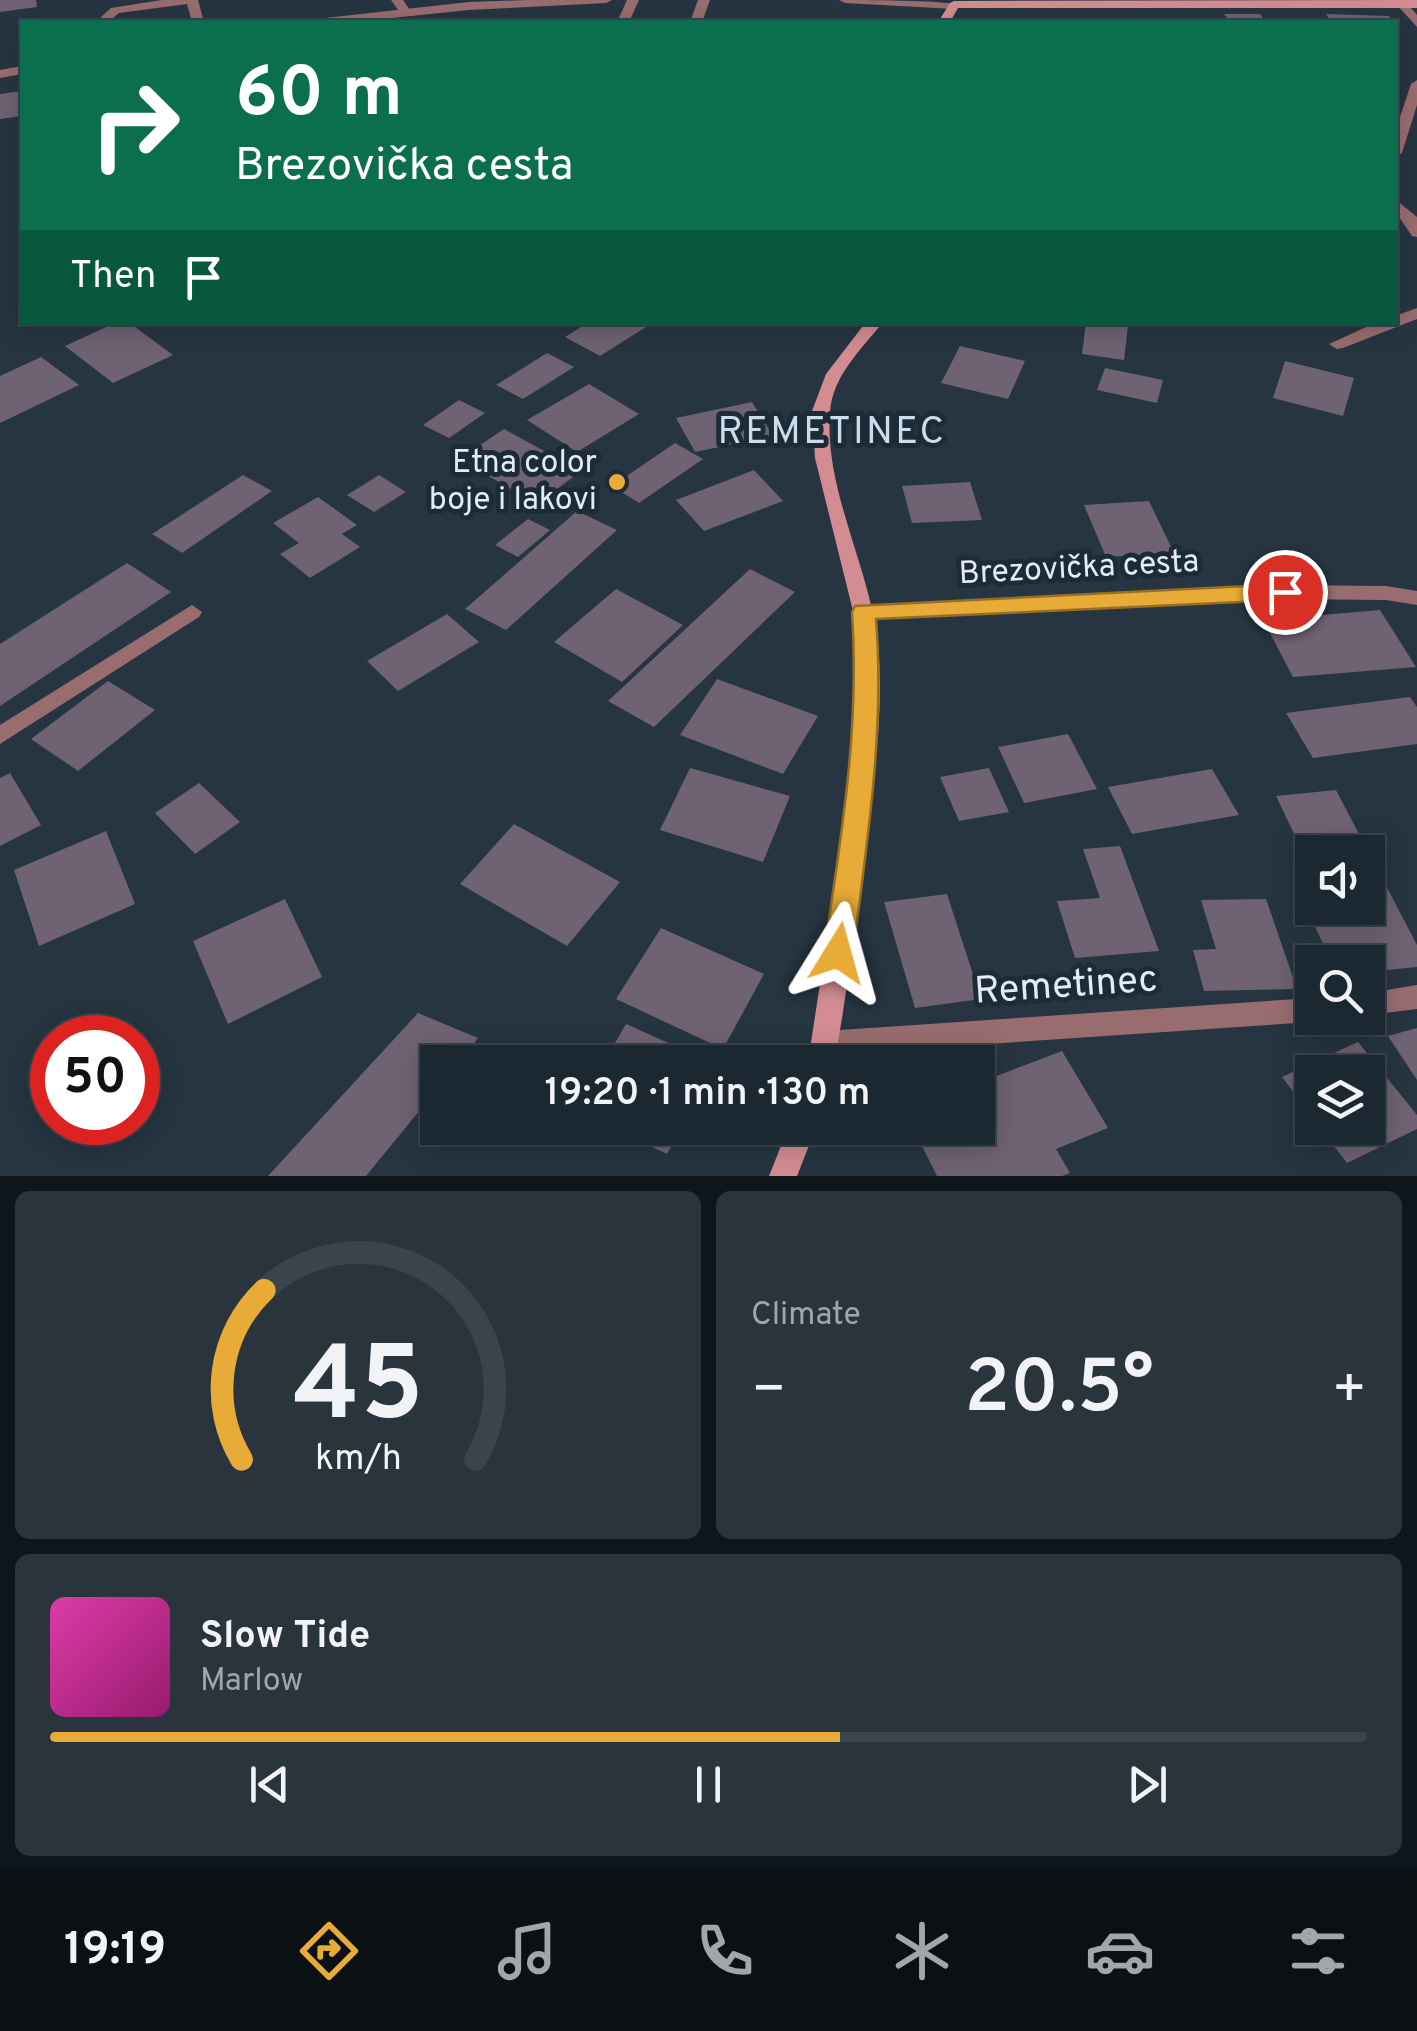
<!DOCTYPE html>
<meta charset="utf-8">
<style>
:root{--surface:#1c2831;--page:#29343d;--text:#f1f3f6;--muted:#a0a6ab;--line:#3a444d;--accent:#e8ab37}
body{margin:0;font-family:Overpass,sans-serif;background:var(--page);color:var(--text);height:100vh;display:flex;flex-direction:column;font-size:38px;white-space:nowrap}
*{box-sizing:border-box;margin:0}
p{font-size:32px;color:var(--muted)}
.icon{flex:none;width:55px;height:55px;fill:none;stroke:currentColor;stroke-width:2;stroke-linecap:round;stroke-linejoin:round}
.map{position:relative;height:1176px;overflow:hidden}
.sheet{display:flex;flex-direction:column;gap:15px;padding:15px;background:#0f161b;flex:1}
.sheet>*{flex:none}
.guide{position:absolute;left:20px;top:20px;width:1378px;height:305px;border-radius:0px;box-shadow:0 5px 25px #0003,0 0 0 2px var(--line);background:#0b6e4f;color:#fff;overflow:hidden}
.fabs{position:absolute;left:1295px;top:835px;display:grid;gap:20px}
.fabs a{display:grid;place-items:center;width:90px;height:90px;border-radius:0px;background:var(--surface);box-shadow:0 5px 25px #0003,0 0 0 2px var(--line);font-size:50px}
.speed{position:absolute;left:30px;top:1015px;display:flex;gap:20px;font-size:50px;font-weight:700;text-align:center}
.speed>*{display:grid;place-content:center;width:130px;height:130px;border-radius:50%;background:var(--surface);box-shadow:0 5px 25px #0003,0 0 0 2px var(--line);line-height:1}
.speed .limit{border:15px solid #d22;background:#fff;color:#111}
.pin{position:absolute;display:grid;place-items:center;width:85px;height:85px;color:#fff;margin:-42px;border:5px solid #fff;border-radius:50%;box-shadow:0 2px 10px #0007}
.me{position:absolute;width:110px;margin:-55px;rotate:8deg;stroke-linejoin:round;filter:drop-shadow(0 0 8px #0008)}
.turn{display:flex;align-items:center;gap:35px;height:210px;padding:0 50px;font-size:45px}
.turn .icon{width:130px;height:130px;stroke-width:2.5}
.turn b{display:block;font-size:70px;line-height:85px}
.then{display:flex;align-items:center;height:95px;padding:0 50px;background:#0003;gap:20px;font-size:38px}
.big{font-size:75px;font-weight:600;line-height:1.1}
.sheet .tile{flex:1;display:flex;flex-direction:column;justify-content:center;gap:15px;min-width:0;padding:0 35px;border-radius:15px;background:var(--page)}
.sheet .dial{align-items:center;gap:0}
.dial svg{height:260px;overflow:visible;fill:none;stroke:var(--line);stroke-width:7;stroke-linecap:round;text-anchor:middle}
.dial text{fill:var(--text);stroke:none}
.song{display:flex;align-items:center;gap:30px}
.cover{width:120px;height:120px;border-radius:15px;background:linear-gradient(135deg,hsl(320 70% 55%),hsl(320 70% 35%))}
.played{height:10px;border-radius:5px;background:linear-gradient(90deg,var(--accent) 60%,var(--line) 60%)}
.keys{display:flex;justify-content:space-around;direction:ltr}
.heat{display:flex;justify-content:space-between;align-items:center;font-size:55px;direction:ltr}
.sheet .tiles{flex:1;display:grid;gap:15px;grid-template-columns:1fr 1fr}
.tile:last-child{grid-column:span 2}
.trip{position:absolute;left:420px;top:1045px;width:575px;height:100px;border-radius:0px;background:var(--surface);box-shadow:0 5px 25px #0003,0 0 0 2px var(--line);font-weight:600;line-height:100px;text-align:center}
.tabs{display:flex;height:160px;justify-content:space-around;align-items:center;background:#0b1014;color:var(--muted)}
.tabs .icon{width:70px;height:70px}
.tabs .on{color:var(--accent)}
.tabs b{font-size:45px;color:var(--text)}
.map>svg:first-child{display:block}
.building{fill:#6f6272}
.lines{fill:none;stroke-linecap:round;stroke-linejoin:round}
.service{fill:#996d70;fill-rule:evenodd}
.minor{fill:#996d70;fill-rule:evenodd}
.tertiary{fill:#996d70;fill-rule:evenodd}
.secondary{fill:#d28c92;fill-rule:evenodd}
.route{fill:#e8ab37;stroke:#976f24;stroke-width:2.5}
.poi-dot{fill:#e8ab37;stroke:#1c2b36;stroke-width:4}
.labels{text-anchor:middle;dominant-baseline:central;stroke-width:10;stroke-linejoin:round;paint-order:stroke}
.poi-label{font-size:32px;fill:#e3ecf4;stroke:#1c2b36;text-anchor:end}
.street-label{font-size:32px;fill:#e3ecf4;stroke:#1c2b36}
.quarter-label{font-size:38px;letter-spacing:2.5px;fill:#caddec;stroke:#1c2b36}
.near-street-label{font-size:38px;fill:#e3ecf4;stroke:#1c2b36}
</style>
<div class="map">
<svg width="1417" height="1176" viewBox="0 0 1417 1176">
<rect width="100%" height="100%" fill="#263541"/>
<path class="building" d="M0,0H36L37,7L0,12Z
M1224,14H1260L1266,22H1230Z
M1326,14L1389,16L1393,22H1331Z
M22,91V116L0,119V94Z
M117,322H128L173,355L113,383L65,346Z
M589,322H654L600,356L565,337Z
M1086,322L1128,326L1124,360L1082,354Z
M960,346L1025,361L1008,399L941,383Z
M547,353L574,367L523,399L496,385Z
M41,357L79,385L0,423V376Z
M1285,361L1354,378L1343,416L1273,398Z
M1105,368L1163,380L1157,403L1097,390Z
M589,384L639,414L577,452L527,420Z
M459,400L485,413L449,438L423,425Z
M752,402L773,436L695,452L676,418Z
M504,429L581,471L537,504L459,459Z
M675,443L703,459L639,503L612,486Z
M754,470L783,501L704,531L676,500Z
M243,475L272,491L182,553L152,534Z
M379,475L406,492L374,512L347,495Z
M970,482L982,520L912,523L902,486Z
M318,497L357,525L342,534L360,547L310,578L280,554L299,543L273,523Z
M1149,501L1174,553L1106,557L1084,505Z
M577,511L617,530L506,630L465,609Z
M528,519L550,530L518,557L495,545Z
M127,563L171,592L0,706V644Z
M750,569L795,592L654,727L608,701Z
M616,589L683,625L622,682L554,642Z
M1380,610L1416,667L1293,677L1263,620Z
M447,614L479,642L398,691L367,661Z
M717,679L818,716L783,774L680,735Z
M108,681L155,710L78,771L31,739Z
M1410,697L1417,707V744L1313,758L1286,713Z
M1068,734L1097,789L1024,803L998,747Z
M690,768L790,796L763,862L660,830Z
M989,768L1009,812L959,821L940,777Z
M1212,769L1239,815L1132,834L1108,787Z
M10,773L41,825L0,846V778Z
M199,783L240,822L195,854L155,813Z
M1336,790L1417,945V967L1368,972V962H1332L1297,890L1312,888V908H1368V852H1312V871L1276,796Z
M514,824L620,882L567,946L460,884Z
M106,831L135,904L39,946L14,870Z
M1120,846L1159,951L1075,958L1057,901L1100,898L1083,849Z
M947,894L981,999L915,1008L884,902Z
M285,899L322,977L228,1024L193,941Z
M1266,899L1297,989L1204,991L1193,950L1216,949L1201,900Z
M661,928L764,974L723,1049L616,999Z
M418,1013L478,1038L459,1062H438V1088L366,1176H268Z
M626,1024L711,1062H604Z
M1417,1028V1080L1388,1036Z
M1358,1042L1417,1115V1129L1347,1163L1320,1128H1368V1072H1312V1117L1282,1077Z
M1062,1051L1108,1128L1056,1149L1070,1173L1062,1176H937L913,1128H978V1083Z
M611,1128H681L667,1154Z"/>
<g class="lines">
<path class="service" d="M162,0H198L204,22H192L187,4L119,13L113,18L115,22H103L101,17L111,8Z
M391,0H403L411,12L409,14H401Z
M627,0H639L629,22H617Z
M698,0H710L702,22H690Z"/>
<path class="minor" d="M1398,2H1406L1417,15V27L1398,6Z
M1417,80V105L1402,153L1395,157V132L1411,84Z
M1395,199L1417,217V237L1412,236L1395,211Z
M1417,308V319L1343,348L1337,349L1329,344L1377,322H1395V316Z
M1285,585L1386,586L1417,591V605L1386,600L1285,599L863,619L853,612L863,605Z
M192,605L202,612L199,617L0,744V725Z
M1417,985V1009L1368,1015V993Z
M1312,998V1018H1322L1312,1022L825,1055L816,1052L812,1043L816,1034L825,1031Z"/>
<path class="tertiary" d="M526,0H612L606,3L469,10L353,22H319L325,18L469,2Z
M839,0C866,0 939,0 960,5L954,9L845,3Z
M22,66V74L0,78V70Z"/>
<path class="secondary" d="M1417,0V8H958L950,22H938L950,3L954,1Z
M866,322H883C861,350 832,376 830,413C824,489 870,568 878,644C885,721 871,797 861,873C853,936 847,999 834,1062H808L851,781L858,679L853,611L815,458L812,411L826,374Z
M788,1128H816L797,1176H769Z"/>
</g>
<path class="route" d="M1285,584L1296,592L1285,600L876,619C885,732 867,841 853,953L848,962L838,966L828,962L824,953C841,836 860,731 852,612L855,606Z"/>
<circle class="poi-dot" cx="617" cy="482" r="10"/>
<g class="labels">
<g class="poi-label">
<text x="597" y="464">Etna color<tspan x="597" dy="37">boje i lakovi</tspan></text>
</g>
<g class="street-label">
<text transform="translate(1079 569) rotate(-3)">Brezovička cesta</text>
</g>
<g class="quarter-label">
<text x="832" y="433">REMETINEC</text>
</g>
<g class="near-street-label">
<text transform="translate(1066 987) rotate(-4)">Remetinec</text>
</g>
</g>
</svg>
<div class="fabs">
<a><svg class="icon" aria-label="sound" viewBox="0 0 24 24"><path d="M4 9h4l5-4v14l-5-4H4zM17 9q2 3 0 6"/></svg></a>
<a><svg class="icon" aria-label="search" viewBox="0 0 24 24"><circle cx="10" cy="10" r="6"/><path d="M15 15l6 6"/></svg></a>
<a><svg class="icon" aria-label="layers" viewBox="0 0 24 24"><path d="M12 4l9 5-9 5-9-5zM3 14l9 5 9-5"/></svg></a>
</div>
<div class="speed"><div class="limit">50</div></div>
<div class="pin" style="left:1285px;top:592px;background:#d93025"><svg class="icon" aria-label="arrive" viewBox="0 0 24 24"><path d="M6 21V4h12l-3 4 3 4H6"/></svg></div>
<svg class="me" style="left:838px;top:953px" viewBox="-20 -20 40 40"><path d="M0-17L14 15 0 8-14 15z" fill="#e8ab37" stroke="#fff" stroke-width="4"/></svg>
<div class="trip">19:20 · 1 min · 130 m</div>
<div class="guide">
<div class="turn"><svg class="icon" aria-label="right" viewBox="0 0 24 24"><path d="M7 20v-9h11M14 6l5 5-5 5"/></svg><div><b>60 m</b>Brezovička cesta</div></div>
<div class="then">Then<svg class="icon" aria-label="arrive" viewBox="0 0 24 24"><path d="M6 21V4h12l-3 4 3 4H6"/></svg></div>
</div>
</div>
<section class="sheet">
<div class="tiles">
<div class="tile dial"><svg viewBox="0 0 100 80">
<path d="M14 69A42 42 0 1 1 86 69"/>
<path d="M14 69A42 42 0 0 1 21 17" stroke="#e8ab37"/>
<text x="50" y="56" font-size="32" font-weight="700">45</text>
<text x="50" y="72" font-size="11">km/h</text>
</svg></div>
<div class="tile"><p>Climate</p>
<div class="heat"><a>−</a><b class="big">20.5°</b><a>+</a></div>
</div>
<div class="tile">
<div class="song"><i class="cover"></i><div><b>Slow Tide</b><p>Marlow</p></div></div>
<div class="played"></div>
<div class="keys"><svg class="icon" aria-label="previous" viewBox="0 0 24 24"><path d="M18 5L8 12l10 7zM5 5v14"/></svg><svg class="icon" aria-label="pause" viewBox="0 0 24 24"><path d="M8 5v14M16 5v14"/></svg><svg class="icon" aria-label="next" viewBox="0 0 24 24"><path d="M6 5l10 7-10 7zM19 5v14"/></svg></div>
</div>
</div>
</section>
<nav class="tabs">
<b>19:19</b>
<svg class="icon on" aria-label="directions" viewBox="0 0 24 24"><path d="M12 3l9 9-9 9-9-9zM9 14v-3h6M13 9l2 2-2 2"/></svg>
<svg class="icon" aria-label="music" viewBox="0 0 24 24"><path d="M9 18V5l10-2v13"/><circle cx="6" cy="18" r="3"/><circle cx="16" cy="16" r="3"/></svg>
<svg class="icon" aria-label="phone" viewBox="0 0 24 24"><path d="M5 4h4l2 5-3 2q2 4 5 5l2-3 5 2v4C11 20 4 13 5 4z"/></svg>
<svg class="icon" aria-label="climate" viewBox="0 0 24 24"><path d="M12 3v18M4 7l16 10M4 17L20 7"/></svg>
<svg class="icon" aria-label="car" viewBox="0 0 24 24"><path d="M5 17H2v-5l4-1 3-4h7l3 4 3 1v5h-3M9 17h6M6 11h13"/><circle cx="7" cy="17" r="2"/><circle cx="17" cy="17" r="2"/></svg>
<svg class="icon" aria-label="filters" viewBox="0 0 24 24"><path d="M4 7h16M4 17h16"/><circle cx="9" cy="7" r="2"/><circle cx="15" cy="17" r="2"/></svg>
</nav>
